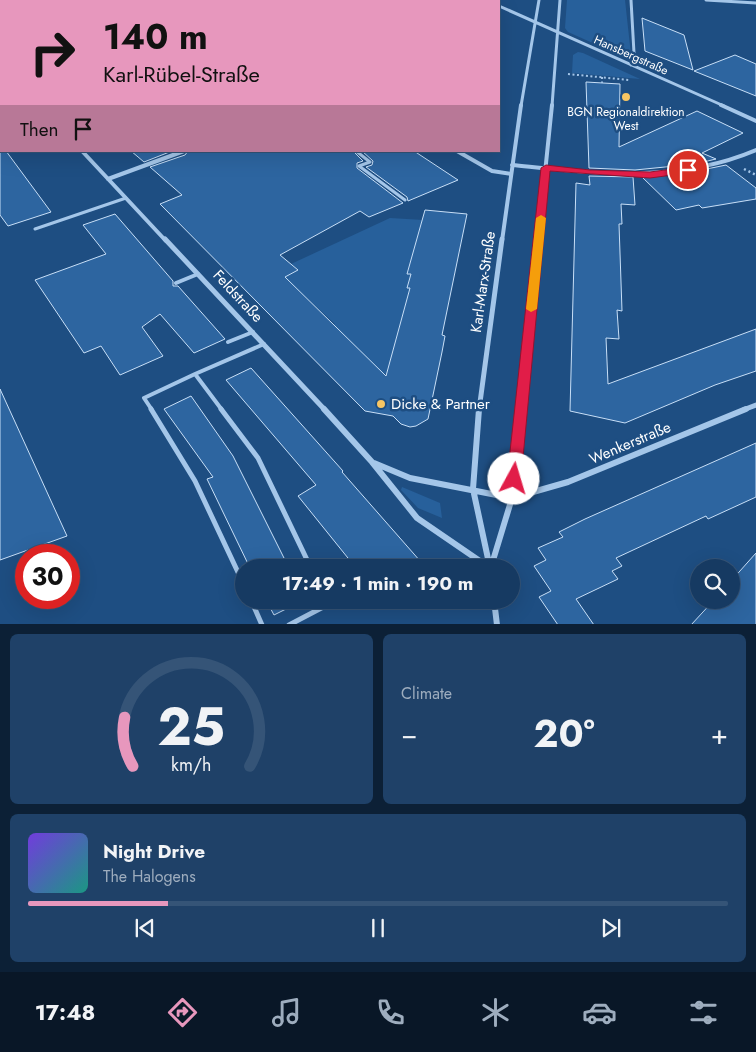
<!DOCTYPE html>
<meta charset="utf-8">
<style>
:root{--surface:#163a62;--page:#1f4168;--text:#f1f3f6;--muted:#9eadbe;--line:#355477;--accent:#e797bd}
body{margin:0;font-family:Jost,sans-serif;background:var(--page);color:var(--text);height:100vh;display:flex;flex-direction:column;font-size:19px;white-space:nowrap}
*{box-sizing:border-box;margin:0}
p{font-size:16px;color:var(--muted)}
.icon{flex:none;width:28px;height:28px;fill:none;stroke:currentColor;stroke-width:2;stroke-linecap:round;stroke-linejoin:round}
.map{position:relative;height:624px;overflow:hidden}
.panel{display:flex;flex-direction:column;gap:10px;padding:10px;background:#0c2036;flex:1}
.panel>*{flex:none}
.hud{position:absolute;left:0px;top:0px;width:500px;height:152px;box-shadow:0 5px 20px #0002,0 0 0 1px var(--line);background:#e797bd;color:#111;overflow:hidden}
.tools{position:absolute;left:690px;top:559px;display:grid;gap:10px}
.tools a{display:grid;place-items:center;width:50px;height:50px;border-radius:50%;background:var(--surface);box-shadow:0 5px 20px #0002,0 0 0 1px var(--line);font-size:25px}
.speed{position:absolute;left:15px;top:544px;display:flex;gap:10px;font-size:25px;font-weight:700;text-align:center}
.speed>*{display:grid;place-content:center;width:65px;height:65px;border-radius:50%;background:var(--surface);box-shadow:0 5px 20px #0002,0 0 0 1px var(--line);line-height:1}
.speed .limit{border:8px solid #d22;background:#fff;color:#111}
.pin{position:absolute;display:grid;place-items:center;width:42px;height:42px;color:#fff;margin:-21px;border:2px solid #fff;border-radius:50%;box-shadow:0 1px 5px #0007}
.me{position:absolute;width:55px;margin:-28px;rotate:6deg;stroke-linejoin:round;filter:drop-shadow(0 0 4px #0008)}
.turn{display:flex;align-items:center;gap:18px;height:105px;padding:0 20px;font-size:22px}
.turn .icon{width:65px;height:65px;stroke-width:2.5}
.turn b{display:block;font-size:35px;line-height:42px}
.then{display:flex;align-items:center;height:48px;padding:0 20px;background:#0003;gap:10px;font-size:19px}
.big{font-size:38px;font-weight:700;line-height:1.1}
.panel .widget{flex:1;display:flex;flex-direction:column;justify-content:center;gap:8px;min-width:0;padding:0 18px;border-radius:8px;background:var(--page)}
.panel .dial{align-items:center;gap:0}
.dial svg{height:130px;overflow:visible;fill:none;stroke:var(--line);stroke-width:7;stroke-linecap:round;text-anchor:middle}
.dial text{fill:var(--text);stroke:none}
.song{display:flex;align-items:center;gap:15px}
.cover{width:60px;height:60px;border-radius:8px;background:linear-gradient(135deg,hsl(260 70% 55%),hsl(170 70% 35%))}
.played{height:5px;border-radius:2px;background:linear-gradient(90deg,var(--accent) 20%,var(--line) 20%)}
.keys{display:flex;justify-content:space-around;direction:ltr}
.heat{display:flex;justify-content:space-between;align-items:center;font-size:28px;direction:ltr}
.panel .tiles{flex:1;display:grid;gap:10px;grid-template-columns:1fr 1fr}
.widget:last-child{grid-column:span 2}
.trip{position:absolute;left:235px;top:559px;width:285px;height:50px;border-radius:25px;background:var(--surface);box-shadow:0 5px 20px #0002,0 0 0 1px var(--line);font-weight:700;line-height:50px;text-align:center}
.dock{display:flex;height:80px;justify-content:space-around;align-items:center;background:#091727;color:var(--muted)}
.dock .icon{width:35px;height:35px}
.dock .on{color:var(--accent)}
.dock b{font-size:22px;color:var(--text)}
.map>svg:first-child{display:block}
.green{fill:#27609b}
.building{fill:#2d65a0;stroke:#c8dff7}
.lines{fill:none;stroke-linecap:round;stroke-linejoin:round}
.path-far1{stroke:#a4c6e9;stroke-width:2;stroke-dasharray:2 2.5;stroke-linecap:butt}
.path{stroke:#a4c6e9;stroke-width:2.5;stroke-dasharray:2 3;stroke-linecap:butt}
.service-far2{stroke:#a4c6e9;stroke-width:3}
.service-far1{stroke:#a4c6e9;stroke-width:4}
.service{stroke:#a4c6e9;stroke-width:5}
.minor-far3{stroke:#a4c6e9;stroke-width:3}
.minor-far2{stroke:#a4c6e9;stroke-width:4}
.minor-far1{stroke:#a4c6e9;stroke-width:5}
.minor{stroke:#a4c6e9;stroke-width:6}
.route{fill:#e11d48;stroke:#92132f}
.slow{fill:#f59e0b}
.poi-dot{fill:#f8c663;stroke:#1e4e82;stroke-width:2}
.labels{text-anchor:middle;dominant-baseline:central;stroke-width:5;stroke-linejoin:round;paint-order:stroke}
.far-street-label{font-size:12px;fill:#fff;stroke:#1e4e82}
.far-poi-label{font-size:12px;fill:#fff;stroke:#1e4e82}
.street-label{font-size:15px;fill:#fff;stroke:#1e4e82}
.poi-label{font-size:15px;fill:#fff;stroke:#1e4e82;text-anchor:start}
</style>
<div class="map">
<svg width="756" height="625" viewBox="0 0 756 625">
<rect width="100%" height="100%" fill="#1e4e82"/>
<path class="green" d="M567,0H625L631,55L622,56L568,32L565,28Z
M578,52L583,53L640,79L572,73L573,55Z
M390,218L423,220L408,274H411L407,288H410L387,374L377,372L333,325L335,324L297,289L294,290L281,278L298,270L291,264Z
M402,487L440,503L442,518L418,508L401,490Z"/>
<path class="building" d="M642,18L684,35L693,70L645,51Z
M735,55L756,64V96L694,71Z
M586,82L620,84L619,147L697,111L743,133L702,153L716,159L695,164L635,170L589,168Z
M0,143L1,151H6L51,212L8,226L0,215Z
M131,151H172L144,162Z
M188,151H353L363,161L357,163V168L403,203L369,217L360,211L280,255L298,270L285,277L386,376L410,288H407L411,274H407L425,210L467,214L442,335L445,336L442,352L428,419L416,426L410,427L401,424L393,416L365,411L160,204L182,195L150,167L185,155Z
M362,151H414L458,180L408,201L407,197L366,167L372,165L373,161Z
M726,165L756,188V199L702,208L699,205L676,210L642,177L697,171Z
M589,176L633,177L635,205L621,204L622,224H619L622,311L617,310L619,339L606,338L608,384L756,329V371L715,385L625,423L570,411L576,183L590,185Z
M115,214L173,281V286H178L225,339L194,353L160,314L142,327L163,356L120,375L101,346L84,353L35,280L106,254L83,225Z
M251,368L343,471L342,472L421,562L412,568H356L298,496L316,485L226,380Z
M0,389L67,536L0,560Z
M191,396L233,456L289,568H250L207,479L213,477L164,409Z
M756,443V497L708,519L706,516L616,558L622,566L612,571L618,579L576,599L594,625H558L539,597L551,591L534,566L546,560L538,548L563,537L559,532L585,519Z
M756,553V625H691L714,600H731V581Z
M266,600H304L274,615Z"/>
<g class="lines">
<path class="path-far1" d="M144,0L146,1
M134,1L140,0
M243,1L248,0
M293,1L299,0
M568,74L629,80
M602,77V83"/>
<path class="path" d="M744,169L756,175"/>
<path class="service-far2" d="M356,151L370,162L359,166L405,200
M35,229L126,198"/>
<path class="service-far1" d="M176,283L198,274
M228,342L253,332
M195,374L264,344
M152,410L144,398L195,374L222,410"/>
<path class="service" d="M151,409L195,481L244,585
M221,409L258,458L311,568
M251,600L262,625
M289,625L329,604L327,600"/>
<path class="minor-far3" d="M218,0L220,1
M486,0L489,1
M631,0L634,53L631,65
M706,0L756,3
M29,1L34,0
M499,6L724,106
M0,60L1,62
M521,106L539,0
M552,106L560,0"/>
<path class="minor-far2" d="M721,105L756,121
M82,151L166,241
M457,151L492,171L511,174
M512,165C596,173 676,184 756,150
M108,179L184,151
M502,241L521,105
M538,241L552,105"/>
<path class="minor-far1" d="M165,239L325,410
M479,410L502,239
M521,410L539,239
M743,410L756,405"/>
<path class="minor" d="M324,409L372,462L417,518L490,568
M479,409L473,489L490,568
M374,463L410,478L512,498L568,482L746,409
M491,567L512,498L521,409
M494,600L497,625"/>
</g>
<path class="route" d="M546,165L590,170L650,172L688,167L692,170L688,173L650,178L550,171L521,479L519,483L514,484L509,483L507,479L541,168Z"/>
<path class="slow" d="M541,215L546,218L537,309L531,312L526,309L536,218Z"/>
<g class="poi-dot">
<circle cx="626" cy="97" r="5"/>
<circle cx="381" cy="404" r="5"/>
</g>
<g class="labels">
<g class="far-street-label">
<text transform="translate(631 55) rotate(24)">Hansbergstraße</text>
</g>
<g class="far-poi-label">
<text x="626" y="112">BGN Regionaldirektion<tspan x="626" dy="14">West</tspan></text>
</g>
<g class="street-label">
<text transform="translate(483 282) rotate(-82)">Karl-Marx-Straße</text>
<text transform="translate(238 296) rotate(47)">Feldstraße</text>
<text transform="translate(630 443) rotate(-23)">Wenkerstraße</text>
</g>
<g class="poi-label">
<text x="391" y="404">Dicke &amp; Partner</text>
</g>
</g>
</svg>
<div class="tools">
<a><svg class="icon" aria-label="search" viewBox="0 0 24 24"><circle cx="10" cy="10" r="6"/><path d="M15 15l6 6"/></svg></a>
</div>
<div class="speed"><div class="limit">30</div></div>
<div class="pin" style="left:688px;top:170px;background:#d93025"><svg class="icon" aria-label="arrive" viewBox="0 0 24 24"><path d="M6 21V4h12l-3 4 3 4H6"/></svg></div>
<svg class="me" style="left:514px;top:479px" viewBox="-20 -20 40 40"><circle r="19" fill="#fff"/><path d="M0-13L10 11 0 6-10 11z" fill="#e11d48"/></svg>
<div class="trip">17:49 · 1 min · 190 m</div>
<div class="hud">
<div class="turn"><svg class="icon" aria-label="right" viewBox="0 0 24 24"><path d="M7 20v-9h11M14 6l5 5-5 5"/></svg><div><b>140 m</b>Karl-Rübel-Straße</div></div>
<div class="then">Then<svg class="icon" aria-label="arrive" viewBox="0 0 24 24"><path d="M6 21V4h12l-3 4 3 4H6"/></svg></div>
</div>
</div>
<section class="panel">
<div class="tiles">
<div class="widget dial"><svg viewBox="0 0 100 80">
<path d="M14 69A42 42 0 1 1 86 69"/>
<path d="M14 69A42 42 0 0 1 9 39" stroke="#e797bd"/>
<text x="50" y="56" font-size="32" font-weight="700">25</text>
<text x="50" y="72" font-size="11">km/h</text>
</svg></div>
<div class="widget"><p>Climate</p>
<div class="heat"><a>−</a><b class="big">20°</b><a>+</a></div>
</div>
<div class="widget">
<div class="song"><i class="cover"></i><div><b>Night Drive</b><p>The Halogens</p></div></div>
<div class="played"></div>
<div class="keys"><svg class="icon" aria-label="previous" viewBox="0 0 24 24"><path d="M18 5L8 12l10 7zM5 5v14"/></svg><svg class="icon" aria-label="pause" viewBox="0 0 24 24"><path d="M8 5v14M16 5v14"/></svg><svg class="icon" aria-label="next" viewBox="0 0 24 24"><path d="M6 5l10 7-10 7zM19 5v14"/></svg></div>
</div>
</div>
</section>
<nav class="dock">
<b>17:48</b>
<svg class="icon on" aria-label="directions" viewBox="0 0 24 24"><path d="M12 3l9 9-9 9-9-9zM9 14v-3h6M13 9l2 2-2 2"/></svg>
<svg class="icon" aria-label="music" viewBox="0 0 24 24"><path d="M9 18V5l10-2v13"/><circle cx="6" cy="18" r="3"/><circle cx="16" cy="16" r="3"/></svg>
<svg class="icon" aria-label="phone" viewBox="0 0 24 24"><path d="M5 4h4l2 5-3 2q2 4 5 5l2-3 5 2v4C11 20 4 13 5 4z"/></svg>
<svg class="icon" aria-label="climate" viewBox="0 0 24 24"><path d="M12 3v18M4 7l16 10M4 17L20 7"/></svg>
<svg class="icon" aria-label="car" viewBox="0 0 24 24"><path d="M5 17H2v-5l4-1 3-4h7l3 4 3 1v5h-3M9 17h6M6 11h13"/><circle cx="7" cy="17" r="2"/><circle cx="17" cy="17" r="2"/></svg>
<svg class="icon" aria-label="filters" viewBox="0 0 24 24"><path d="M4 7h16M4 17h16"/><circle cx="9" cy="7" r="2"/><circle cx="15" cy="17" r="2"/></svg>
</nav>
